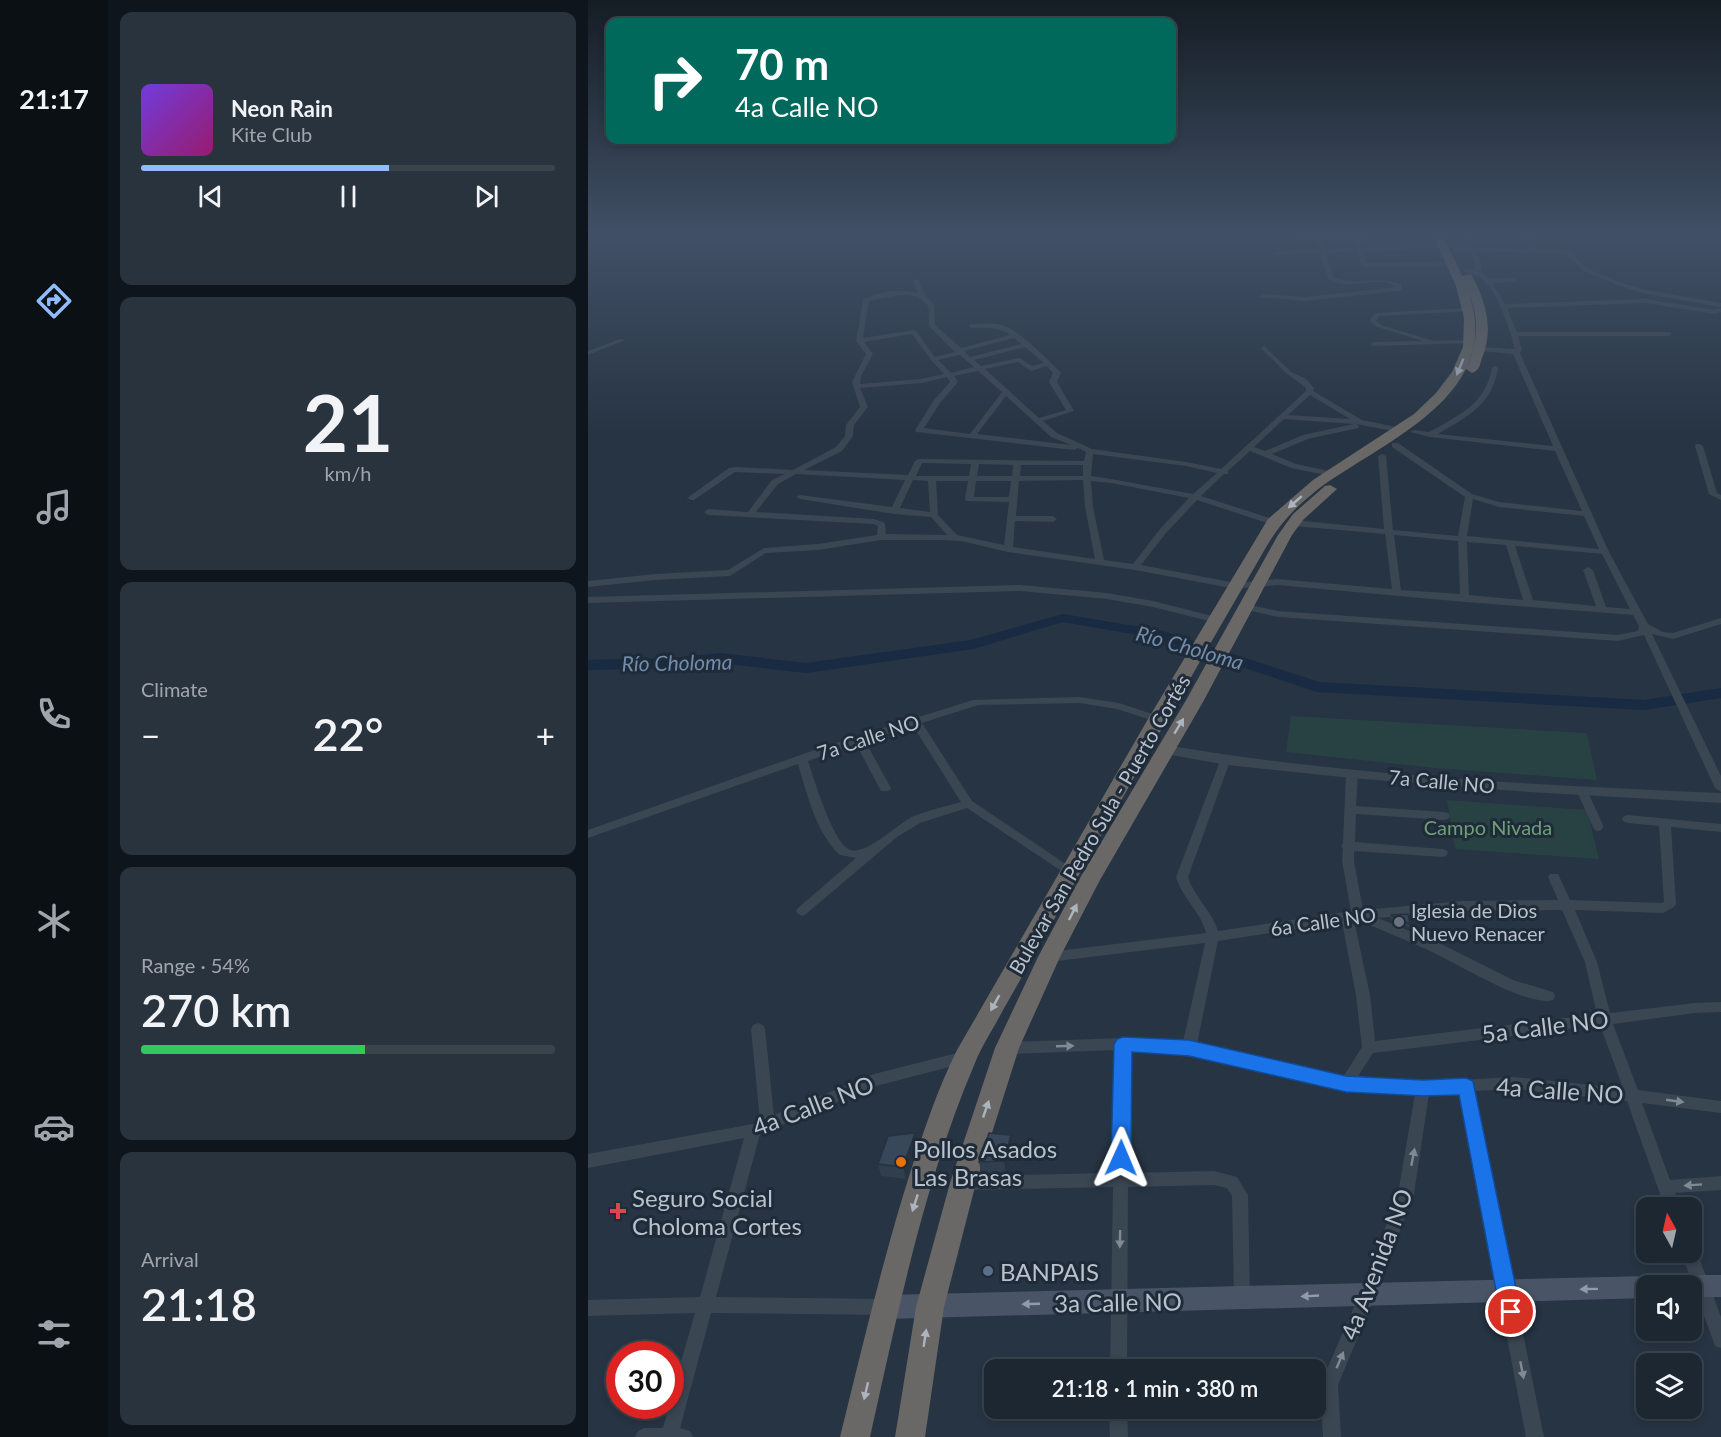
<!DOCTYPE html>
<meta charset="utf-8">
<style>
:root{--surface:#1c2732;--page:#29333e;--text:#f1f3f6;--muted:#a0a5ac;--line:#3a444d;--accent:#8fbdfb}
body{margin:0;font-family:Lato,sans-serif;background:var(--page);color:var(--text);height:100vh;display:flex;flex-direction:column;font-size:22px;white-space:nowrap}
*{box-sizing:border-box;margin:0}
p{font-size:20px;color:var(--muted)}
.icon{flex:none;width:33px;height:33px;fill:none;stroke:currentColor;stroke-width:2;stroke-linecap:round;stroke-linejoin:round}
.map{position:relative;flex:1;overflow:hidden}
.details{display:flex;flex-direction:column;gap:12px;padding:12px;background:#0f151c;width:480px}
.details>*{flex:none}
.top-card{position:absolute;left:18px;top:18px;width:570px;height:126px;border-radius:12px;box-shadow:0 3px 9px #0003,0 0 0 2px var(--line);background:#00695c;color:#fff;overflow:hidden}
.needle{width:39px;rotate:352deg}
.buttons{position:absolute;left:1048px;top:1197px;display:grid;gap:12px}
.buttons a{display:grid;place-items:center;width:66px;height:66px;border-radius:12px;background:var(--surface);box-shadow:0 3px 9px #0003,0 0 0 2px var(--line);font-size:30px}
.speed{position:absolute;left:18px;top:1341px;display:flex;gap:12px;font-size:30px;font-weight:700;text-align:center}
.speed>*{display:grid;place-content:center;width:78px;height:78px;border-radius:50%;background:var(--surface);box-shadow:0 3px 9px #0003,0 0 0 2px var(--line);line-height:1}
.speed .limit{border:9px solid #d22;background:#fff;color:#111}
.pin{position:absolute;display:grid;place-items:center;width:51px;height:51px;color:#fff;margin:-26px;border:3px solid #fff;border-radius:50%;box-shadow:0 2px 6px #0007}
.me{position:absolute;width:66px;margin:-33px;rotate:1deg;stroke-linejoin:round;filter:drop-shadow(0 0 4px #0008)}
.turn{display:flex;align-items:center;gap:21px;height:126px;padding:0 30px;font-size:27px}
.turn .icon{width:78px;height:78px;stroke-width:2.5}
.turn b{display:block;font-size:42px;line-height:51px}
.big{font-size:45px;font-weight:600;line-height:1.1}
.details .widget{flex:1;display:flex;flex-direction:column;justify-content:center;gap:9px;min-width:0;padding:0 21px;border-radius:12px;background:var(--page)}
.details .dial{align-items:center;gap:0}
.dial b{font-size:78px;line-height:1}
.song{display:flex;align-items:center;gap:18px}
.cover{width:72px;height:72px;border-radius:9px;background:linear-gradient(135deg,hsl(260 70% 55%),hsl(320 70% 35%))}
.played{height:6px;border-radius:3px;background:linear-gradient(90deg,var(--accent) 60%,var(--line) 60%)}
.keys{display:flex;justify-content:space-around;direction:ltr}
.heat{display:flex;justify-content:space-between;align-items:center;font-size:33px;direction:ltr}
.charge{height:9px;border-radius:4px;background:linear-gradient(90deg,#34c759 54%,var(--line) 0)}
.trip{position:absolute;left:396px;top:1359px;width:342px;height:60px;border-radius:12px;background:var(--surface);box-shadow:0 3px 9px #0003,0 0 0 2px var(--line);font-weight:600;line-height:60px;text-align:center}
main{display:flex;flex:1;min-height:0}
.dock{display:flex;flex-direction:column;width:108px;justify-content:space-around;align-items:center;background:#0b1014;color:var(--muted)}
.dock .icon{width:42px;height:42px}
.dock .current{color:var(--accent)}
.dock b{font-size:27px;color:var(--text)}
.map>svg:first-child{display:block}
.green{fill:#284244}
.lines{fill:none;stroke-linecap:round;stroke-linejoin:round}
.river{fill:#182b42;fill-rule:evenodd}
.pedestrian{stroke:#3b4653;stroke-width:10}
.minor{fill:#3b4653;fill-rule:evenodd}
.tertiary{fill:#3b4653;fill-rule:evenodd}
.secondary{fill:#495566;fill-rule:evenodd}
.trunk{fill:#696866;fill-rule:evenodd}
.wall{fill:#303e4d}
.shaded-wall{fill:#27323f}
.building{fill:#38485a;stroke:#27323f;stroke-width:1.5}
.oneway{fill:#acb4be}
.oneway2{fill:#808a96}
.oneway3{fill:#919ba9}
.route{fill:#1a73e8;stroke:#114b97;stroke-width:1.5}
.worship-dot{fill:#6b7280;stroke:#1f2b38;stroke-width:2}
.food-dot{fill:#e8710a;stroke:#1f2b38;stroke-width:2}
.health-dot{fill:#e0444e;stroke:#1f2b38;stroke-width:2}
.service-dot{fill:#5c6f8a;stroke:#1f2b38;stroke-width:2}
.labels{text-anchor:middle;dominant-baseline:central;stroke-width:6;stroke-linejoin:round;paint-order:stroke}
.street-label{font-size:20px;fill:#b8c1cd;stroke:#1f2b38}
.park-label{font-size:20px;fill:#6f9e78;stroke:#1f2b38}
.poi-label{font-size:20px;fill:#b8c1cd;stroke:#1f2b38;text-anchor:start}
.water-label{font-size:21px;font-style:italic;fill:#718cac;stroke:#1f2b38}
.near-street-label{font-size:24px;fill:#b8c1cd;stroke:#1f2b38}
.near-poi-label{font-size:24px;fill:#b8c1cd;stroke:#1f2b38;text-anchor:start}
</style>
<main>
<nav class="dock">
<b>21:17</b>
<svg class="icon current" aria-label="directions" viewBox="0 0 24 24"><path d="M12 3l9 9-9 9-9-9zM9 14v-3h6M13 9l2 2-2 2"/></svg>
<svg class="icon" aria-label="music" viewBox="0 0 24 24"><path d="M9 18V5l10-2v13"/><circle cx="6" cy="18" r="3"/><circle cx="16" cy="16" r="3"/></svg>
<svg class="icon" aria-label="phone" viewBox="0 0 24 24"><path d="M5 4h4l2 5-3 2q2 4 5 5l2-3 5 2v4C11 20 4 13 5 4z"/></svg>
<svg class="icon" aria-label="climate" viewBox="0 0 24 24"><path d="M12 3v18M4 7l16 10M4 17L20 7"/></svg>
<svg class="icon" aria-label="car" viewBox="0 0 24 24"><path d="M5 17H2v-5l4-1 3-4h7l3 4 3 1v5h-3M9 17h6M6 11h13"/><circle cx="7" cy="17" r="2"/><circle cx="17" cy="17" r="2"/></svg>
<svg class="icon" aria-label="filters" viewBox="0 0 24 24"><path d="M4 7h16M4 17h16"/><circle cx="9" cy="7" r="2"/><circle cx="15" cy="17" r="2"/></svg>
</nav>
<section class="details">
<div class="widget">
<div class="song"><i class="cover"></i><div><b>Neon Rain</b><p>Kite Club</p></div></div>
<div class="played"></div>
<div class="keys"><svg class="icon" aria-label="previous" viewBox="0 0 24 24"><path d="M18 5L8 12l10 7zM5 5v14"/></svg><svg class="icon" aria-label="pause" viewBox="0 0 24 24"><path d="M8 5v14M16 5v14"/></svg><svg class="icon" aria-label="next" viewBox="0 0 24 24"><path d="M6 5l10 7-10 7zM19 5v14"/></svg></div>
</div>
<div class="widget dial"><b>21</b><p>km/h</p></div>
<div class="widget"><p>Climate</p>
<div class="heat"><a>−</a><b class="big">22°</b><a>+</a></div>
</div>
<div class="widget"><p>Range · 54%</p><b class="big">270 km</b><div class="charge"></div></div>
<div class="widget"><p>Arrival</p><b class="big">21:18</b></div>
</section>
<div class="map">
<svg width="1133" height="1437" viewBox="0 0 1133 1437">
<rect width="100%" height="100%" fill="#263443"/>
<path class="green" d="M703,716L999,733L1009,780L847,768L698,752Z
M859,800L999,810L1011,859L867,849Z"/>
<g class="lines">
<path class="river" d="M475,614L575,631L731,682L1056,700L1133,688V698L1056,710L729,692L567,638L475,622L385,649L218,673L132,663L83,668L0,670V660L83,658L132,653L218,663L383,640Z"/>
<path class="pedestrian" d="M995,793L1010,826"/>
<path class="minor" d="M727,233H733L734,236L765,235L764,233H770V234L802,233L805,235L802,237L771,238L774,248L855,244L858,246L855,248L775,251L778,263L863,262L866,264L863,266L776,267L773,265L769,251L738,253L745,277C767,286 789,275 813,284L814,289L811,291L717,301L673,297L672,296L675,294L717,297L808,287C796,277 775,285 759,284C752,284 746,282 740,279L732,253L690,255L687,253L690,251L731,249L729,239L710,240L707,238L710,236H728ZM766,238L768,248L737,249L734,239Z
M872,233H878L886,248L941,249L934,233H940L947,249L983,251L998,268L1031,282L1054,289L1133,303V307L1053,293L1027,284L994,270L979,254L888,251L893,263V272L902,279L925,278L928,280L925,282L904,283L917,304L1057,299L1127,310L1133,308V312L1127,314L1057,303L919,308L929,332H1081L1084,334L1081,336H930L934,350L932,353L1021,552L1060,624L1075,632L1085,633L1133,618V624L1085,639L1064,634L1133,776V792L1127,788L1056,635L1030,641L690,617L655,609L653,607L658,604L690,611L1030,635L1050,631L1051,626L1045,615L877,602L689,585L648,589L547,570L420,552L373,541L354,540H293L230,550L178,553L142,576L67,580L0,587V581L67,574L140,570L176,548L230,544L289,535L290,526L285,524L120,515L116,512L120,509L160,512L184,480L197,474L147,472L106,500H103L99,498L141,468L148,467L205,470L248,447L257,436L258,425L272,407L264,382L278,354L268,341L275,300C290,291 312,289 330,293L325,281L328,279L331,281L338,296L346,305L347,325L373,348L422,335C410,326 397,328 383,328L380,326L383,324C394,324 406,322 417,326C431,331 462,361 473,373L469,382L486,411L455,421L469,433L504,449L598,462L633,469L718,391V388L712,383L699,374L673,348L676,346L703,372L718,379L726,388L725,391L774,420L813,428V432H810L768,424L771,426L770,428L720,439L684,454L708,464L746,472V476H743L703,468L662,451L640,471V474H636L613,496L688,520V524H682L609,500L578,533L553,565L648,583L689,579L804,589L797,534L706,526L702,523L706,520L796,529L790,456L794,454L798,456L805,530L870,536L877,497L804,447V443H810L884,494L911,502L994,511L967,451L842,437L822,432L826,430L841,432C871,415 897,405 904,368L907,366L910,368C904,405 880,416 850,434L965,446L925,354L893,351L890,349L893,347L927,349C922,330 908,283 888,275C884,273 879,273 875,271L878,269L887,270V263L882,251H867L864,249L867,247L880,248ZM312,295L328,296L339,304L341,311V326L367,352L347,357L328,331L326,330L275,338L281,301ZM324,334L343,360L356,374L333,379L272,384L273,376L285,354L276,342ZM426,338L433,344L382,357L376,351ZM437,347L456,363L444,366L431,358L393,366L386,360ZM372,355L386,367L363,373L350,360ZM430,362L443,371L459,366L465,373L461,382L478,410L451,418L397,369ZM390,371L414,392L382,434L336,428L352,403L370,382L366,376ZM359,377L362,382L346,400L327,430L328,432L486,450L490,448L498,452L496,461L331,459L327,461L320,475L216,470L254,451L265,436L266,425L280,407L272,388L333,383ZM722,395L762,419L700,415ZM418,396L463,437L483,445L389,434ZM696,419L766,424L715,435L677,451L666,447ZM505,454L598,466L629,473L605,494L523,479L503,476ZM334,463L383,464L381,476H328ZM391,464L425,465L424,476H389ZM433,465H495V476H432ZM208,474L317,480L304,507L212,495L208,497L212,499L306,514L343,517L359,535L298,534L297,523L286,519L168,512L190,484ZM325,480L340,481L342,512L312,508ZM495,480L497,507L507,559L425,547L427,521L465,522L469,519L465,516H428L431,481ZM348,481H380L377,499L378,501L421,502L416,545L369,535L350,515ZM388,481H423L421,497H386ZM503,481L523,483L601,498L572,529L545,564L516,560L505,507ZM885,499L911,507L996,516L1011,549L879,536ZM806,535L870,541L872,594L813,590ZM879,542L918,545L935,600L881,595ZM927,546L1014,554L1042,609L1018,607L1005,570L1000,567L995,570L1008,606L945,600Z
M880,308L883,310L882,311L791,316L788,321L793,325L846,341L882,340L885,342L884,343L785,346L782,344L785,342L835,341L789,327L781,321L787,313Z
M32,339L37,340L0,355V351Z
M1108,444H1111L1115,446L1129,493L1133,495V500L1121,494L1107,446Z
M432,585L519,593L565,601L632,618L634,620L629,623L565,607L519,599L432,591L0,603V597Z
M491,697L531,703L573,717L574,719L569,722L529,709L491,703L390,705L334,723L384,801L485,869L487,872L485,875L481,876L379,808L332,823L309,837L218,914L214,916L210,914L208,911L210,908L268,858L252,855C228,833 219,794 210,764L0,838V830L235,747L385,700ZM325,726L373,802C357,807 339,810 324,817C309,824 276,858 260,849C244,839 226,779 220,761L268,744L293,791H301L303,788L277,741Z
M637,757L642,761L600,877C606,897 624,911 630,931L763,911L754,861L755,849L753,846L755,843L758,774L764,770L770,774L768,806L856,812L860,813L862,816L860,819L856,820L768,814L767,842L854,849L858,850L860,853L858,856L854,857L766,851V861L775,910L874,901L970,900L960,877L962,874H970L982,900L1073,903L1076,902L1071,826L1040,823L1036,822L1034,819L1036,816L1040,815L1133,824V832L1083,827L1088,904L1086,907L1075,913L987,910L1009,962L1022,1013L1107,1003L1133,1002V1012L1107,1013L1025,1024L1050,1090L1133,1101V1113L1054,1103L1082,1180L1133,1176V1190L1087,1193L1093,1208H1077L1039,1101L926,1089L886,1091L956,1437H938L872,1092L841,1094L826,1194L788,1293L750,1385L753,1437H735L732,1385L773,1291L810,1194L827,1094L758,1090L601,1054L542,1050L541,1173L626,1171L649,1177L660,1195L662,1299L660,1305L654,1307L648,1305L646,1299L644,1196L639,1188L626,1185L540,1187L539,1370H522L525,1187L375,1190L370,1188L367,1183L370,1178L375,1176L525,1173L528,1050L419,1054L414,1052L412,1048L414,1044L419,1042L535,1038L595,1042L617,943L461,962L456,961L455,957L456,953L461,952L618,933C613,912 594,898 588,877L632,761ZM974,910L997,962L1009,1014L787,1041L782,995L766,920H769C794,930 818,940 842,951C867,962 940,1008 965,1000L967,996L965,992L925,980L853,944L790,918L874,911ZM754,922L768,995L774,1047L755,1077L609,1044L630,941ZM1012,1025L1035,1088L926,1077L835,1082L769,1078L785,1053Z
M170,1023L175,1025L177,1029L186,1115L286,1074L377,1051L382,1053L384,1057L382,1061L377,1063L288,1086L186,1128L185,1131L172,1134L128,1297L297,1299L303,1301L305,1307L303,1313L297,1315L123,1313L92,1428L102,1431L105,1437H47L50,1431L56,1428H75L81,1406H82V1400L107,1313L0,1316V1300L112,1297L156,1138L0,1168V1154L165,1124L172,1121L163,1029L165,1025Z
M1104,1246L1107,1247L1109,1252L1133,1317V1348L1127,1346L1093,1252H1104Z
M521,1408H539L540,1437H522Z"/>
<path class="tertiary" d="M577,745C760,776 948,785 1133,793V803L941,792L763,778L639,765L572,753L570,750L572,747Z"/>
<path class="secondary" d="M1104,1275H1133V1297H1104V1286H1093L1096,1278Z
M1059,1276L1067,1279L1070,1286H1059V1298L298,1319L290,1315L286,1307L290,1299L298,1295Z"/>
<path class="trunk" d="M844,233H854L874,276L883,274C898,301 906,329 894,358C892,365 891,371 884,373L878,369C890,341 892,320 880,291C919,396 794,441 729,490C703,511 689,527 673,556C606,671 540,788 474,905C455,940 435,975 415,1010C406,1028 394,1045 387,1063C336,1182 310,1312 282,1437H252C274,1348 295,1258 323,1170C336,1130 350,1088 369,1050L560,719L680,519L725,480L826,414L848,393L864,372L875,347L876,318L868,286Z
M742,485L749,489L715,520L704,535L615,702L512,880L472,957L431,1048L388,1183L356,1307L337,1437H307L328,1307L362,1183L407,1048L450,957L492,878L597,702L690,535L705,514L737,486Z"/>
</g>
<path class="wall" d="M803,915L822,924L821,928L802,919Z
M329,1144L318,1179L293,1176L290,1164Z
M424,1147L418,1173H393L391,1162Z"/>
<path class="shaded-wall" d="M327,1133L329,1144L318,1179L315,1167Z
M423,1135L424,1147L418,1173L416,1161Z"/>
<path class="building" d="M820,914L822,924L803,915Z
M327,1133L315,1167L290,1164L300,1136Z
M401,1133L423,1135L416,1161L391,1162Z"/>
<defs><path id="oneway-solid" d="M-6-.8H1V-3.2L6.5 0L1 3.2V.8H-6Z" transform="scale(1.5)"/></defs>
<g class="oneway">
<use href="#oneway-solid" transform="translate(872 367) rotate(112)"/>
<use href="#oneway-solid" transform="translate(707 502) rotate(139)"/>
<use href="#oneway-solid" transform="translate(591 726) rotate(-59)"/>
<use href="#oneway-solid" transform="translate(485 912) rotate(-63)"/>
<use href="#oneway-solid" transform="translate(407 1003) rotate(119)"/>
<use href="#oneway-solid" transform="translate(398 1109) rotate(-71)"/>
<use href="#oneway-solid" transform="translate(327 1203) rotate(108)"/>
<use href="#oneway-solid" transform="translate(337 1338) rotate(-81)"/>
<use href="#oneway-solid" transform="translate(278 1391) rotate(103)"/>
</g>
<g class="oneway2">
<use href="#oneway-solid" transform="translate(477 1046) rotate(-2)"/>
<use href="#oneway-solid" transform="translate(1087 1101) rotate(8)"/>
<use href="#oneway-solid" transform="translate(825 1157) rotate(-79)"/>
<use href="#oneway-solid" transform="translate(1105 1185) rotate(176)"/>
<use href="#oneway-solid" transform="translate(532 1239) rotate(91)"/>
<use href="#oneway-solid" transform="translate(752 1360) rotate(-67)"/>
<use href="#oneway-solid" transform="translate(934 1370) rotate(79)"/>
</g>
<g class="oneway3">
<use href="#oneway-solid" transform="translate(1001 1289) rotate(179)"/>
<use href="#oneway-solid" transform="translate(722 1296) rotate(177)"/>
<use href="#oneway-solid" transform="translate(443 1304) rotate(178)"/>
</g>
<linearGradient id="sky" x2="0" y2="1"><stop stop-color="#151d25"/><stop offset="0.54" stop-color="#415066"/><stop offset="1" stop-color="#415066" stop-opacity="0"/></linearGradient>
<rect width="1133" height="434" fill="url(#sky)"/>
<path class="route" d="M535,1037L601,1040L758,1076L835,1080L878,1078L885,1081L933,1312L930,1319L923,1322L915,1319L912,1312L871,1095L835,1096L758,1092L601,1056L544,1052L543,1158L540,1164L533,1167L526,1164L523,1158L526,1044L529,1039Z"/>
<circle class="worship-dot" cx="811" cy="922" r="6"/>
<circle class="food-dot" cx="313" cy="1162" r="6"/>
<path class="health-dot" d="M27 1202h6v6h6v6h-6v6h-6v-6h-6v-6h6z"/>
<circle class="service-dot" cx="400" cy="1271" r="6"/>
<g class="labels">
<g class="street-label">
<text transform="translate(280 737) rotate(-18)">7a Calle NO</text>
<text transform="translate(854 781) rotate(5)">7a Calle NO</text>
<text transform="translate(511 824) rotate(-60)">Bulevar San Pedro Sula - Puerto Cortés</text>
<text transform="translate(735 921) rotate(-8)">6a Calle NO</text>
</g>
<g class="park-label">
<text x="900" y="827">Campo Nivada</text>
</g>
<g class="poi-label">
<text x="823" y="910">Iglesia de Dios<tspan x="823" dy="23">Nuevo Renacer</tspan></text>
</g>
<g class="water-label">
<text transform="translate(602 647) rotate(16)">Río Choloma</text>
<text transform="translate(89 662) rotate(-1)">Río Choloma</text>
</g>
<g class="near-street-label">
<text transform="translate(957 1026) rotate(-7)">5a Calle NO</text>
<text transform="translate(972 1090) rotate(4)">4a Calle NO</text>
<text transform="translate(225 1105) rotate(-21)">4a Calle NO</text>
<text transform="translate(788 1264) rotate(-69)">4a Avenida NO</text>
<text transform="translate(530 1302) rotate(-1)">3a Calle NO</text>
</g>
<g class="near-poi-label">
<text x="325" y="1148">Pollos Asados<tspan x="325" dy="28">Las Brasas</tspan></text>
<text x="44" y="1197">Seguro Social<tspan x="44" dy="28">Choloma Cortes</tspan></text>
<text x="412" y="1271">BANPAIS</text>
</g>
</g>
</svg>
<div class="buttons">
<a><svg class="needle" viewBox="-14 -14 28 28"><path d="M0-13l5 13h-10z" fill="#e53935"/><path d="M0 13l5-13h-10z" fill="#a0a5ac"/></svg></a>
<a><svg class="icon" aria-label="sound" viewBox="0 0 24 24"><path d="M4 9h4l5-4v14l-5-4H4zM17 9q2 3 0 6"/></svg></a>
<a><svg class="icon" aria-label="layers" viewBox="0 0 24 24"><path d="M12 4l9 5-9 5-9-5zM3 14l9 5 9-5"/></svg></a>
</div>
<div class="speed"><div class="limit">30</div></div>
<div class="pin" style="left:923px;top:1312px;background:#d93025"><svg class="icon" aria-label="arrive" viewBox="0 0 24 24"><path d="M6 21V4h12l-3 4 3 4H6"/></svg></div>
<svg class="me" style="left:533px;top:1158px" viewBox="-20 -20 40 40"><path d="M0-17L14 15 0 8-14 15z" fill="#1a73e8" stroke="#fff" stroke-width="4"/></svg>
<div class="trip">21:18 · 1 min · 380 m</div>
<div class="top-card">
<div class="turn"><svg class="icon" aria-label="right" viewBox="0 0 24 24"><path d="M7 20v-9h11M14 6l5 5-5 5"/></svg><div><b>70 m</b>4a Calle NO</div></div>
</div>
</div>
</main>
